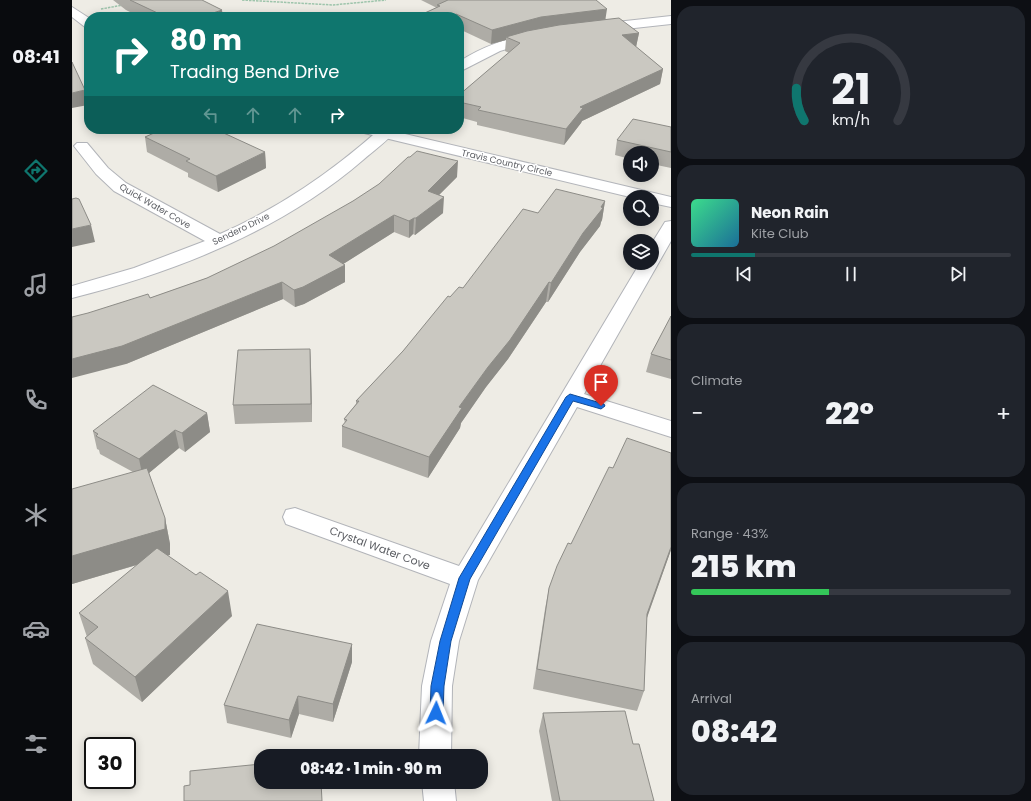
<!DOCTYPE html>
<meta charset="utf-8">
<style>
:root{--surface:#171b24;--page:#20242c;--text:#f1f3f6;--muted:#9ea1a6;--line:#363941;--accent:#0f766e}
body{margin:0;font-family:Poppins,sans-serif;background:var(--page);color:var(--text);height:100vh;display:flex;flex-direction:column;font-size:15px;white-space:nowrap}
*{box-sizing:border-box;margin:0}
p{font-size:13px;color:var(--muted)}
.icon{flex:none;width:22px;height:22px;fill:none;stroke:currentColor;stroke-width:2;stroke-linecap:round;stroke-linejoin:round}
.map{position:relative;flex:1;overflow:hidden}
.panel{display:flex;flex-direction:column;gap:6px;padding:6px;background:#0d0f14;width:360px}
.panel>*{flex:none}
.hud{position:absolute;left:12px;top:12px;width:380px;height:122px;border-radius:16px;box-shadow:0 2px 10px #0003;background:#0f766e;color:#fff;overflow:hidden}
.tools{position:absolute;left:551px;top:146px;display:grid;gap:8px}
.tools a{display:grid;place-items:center;width:36px;height:36px;border-radius:50%;background:var(--surface);box-shadow:0 2px 10px #0003;font-size:20px}
.speed{position:absolute;left:12px;top:737px;display:flex;gap:8px;font-size:20px;font-weight:700;text-align:center}
.speed>*{display:grid;place-content:center;width:52px;height:52px;border-radius:50%;background:var(--surface);box-shadow:0 2px 10px #0003;line-height:1}
.speed .limit{border:2px solid #111;border-radius:6px;background:#fff;color:#111}
.pin{position:absolute;display:grid;place-items:center;width:34px;height:34px;color:#fff;margin:-41px -17px;border-radius:50% 50% 50% 0;rotate:-45deg;box-shadow:0 0 4px #0007}
.pin .icon{rotate:45deg}
.me{position:absolute;width:44px;margin:-22px;rotate:2deg;stroke-linejoin:round;filter:drop-shadow(0 0 3px #0008)}
.turn{display:flex;align-items:center;gap:14px;height:84px;padding:0 20px;font-size:18px}
.turn .icon{width:52px;height:52px;stroke-width:2.5}
.turn b{display:block;font-size:28px;line-height:34px}
.lanes{display:flex;align-items:center;height:38px;padding:0 20px;background:#0003;justify-content:center;gap:20px;direction:ltr}
.lanes .off{opacity:.35}
.big{font-size:30px;font-weight:800;line-height:1.1}
.panel .tile{flex:1;display:flex;flex-direction:column;justify-content:center;gap:6px;min-width:0;padding:0 14px;border-radius:16px;background:var(--page)}
.panel .dial{align-items:center;gap:0}
.dial svg{height:104px;overflow:visible;fill:none;stroke:var(--line);stroke-width:7;stroke-linecap:round;text-anchor:middle}
.dial text{fill:var(--text);stroke:none}
.song{display:flex;align-items:center;gap:12px}
.cover{width:48px;height:48px;border-radius:6px;background:linear-gradient(135deg,hsl(150 70% 55%),hsl(200 70% 35%))}
.played{height:4px;border-radius:2px;background:linear-gradient(90deg,var(--accent) 20%,var(--line) 20%)}
.keys{display:flex;justify-content:space-around;direction:ltr}
.heat{display:flex;justify-content:space-between;align-items:center;font-size:22px;direction:ltr}
.charge{height:6px;border-radius:3px;background:linear-gradient(90deg,#34c759 43%,var(--line) 0)}
.trip{position:absolute;left:182px;top:749px;width:234px;height:40px;border-radius:16px;background:var(--surface);box-shadow:0 2px 10px #0003;font-weight:800;line-height:40px;text-align:center}
main{display:flex;flex:1;min-height:0}
.dock{display:flex;flex-direction:column;width:72px;justify-content:space-around;align-items:center;background:#090b0e;color:var(--muted)}
.dock .icon{width:28px;height:28px}
.dock .selected{color:var(--accent)}
.dock b{font-size:18px;color:var(--text)}
.map>svg:first-child{display:block}
.lines{fill:none;stroke-linecap:round;stroke-linejoin:round}
.street-casing{stroke:#b2b4b9;stroke-width:2}
.secondary-casing{stroke:#b4b6bb;stroke-width:2}
.path{stroke:#9dc4ab;stroke-width:1.5;stroke-dasharray:2.5 1;stroke-linecap:butt}
.street{fill:#fff;fill-rule:evenodd}
.secondary{fill:#fff;fill-rule:evenodd}
.wall{fill:#aeaca6}
.shaded-wall{fill:#8d8c87}
.building{fill:#cac8c1;stroke:#8d8c87}
.route{fill:#1a73e8;stroke:#114b97}
.labels{text-anchor:middle;dominant-baseline:central;stroke-width:3;stroke-linejoin:round;paint-order:stroke}
.far-street-label{font-size:9px;fill:#5d5f64;stroke:#fff}
.street-label{font-size:11px;fill:#5d5f64;stroke:#fff}
</style>
<main>
<nav class="dock">
<b>08:41</b>
<svg class="icon selected" aria-label="directions" viewBox="0 0 24 24"><path d="M12 3l9 9-9 9-9-9zM9 14v-3h6M13 9l2 2-2 2"/></svg>
<svg class="icon" aria-label="music" viewBox="0 0 24 24"><path d="M9 18V5l10-2v13"/><circle cx="6" cy="18" r="3"/><circle cx="16" cy="16" r="3"/></svg>
<svg class="icon" aria-label="phone" viewBox="0 0 24 24"><path d="M5 4h4l2 5-3 2q2 4 5 5l2-3 5 2v4C11 20 4 13 5 4z"/></svg>
<svg class="icon" aria-label="climate" viewBox="0 0 24 24"><path d="M12 3v18M4 7l16 10M4 17L20 7"/></svg>
<svg class="icon" aria-label="car" viewBox="0 0 24 24"><path d="M5 17H2v-5l4-1 3-4h7l3 4 3 1v5h-3M9 17h6M6 11h13"/><circle cx="7" cy="17" r="2"/><circle cx="17" cy="17" r="2"/></svg>
<svg class="icon" aria-label="filters" viewBox="0 0 24 24"><path d="M4 7h16M4 17h16"/><circle cx="9" cy="7" r="2"/><circle cx="15" cy="17" r="2"/></svg>
</nav>
<div class="map">
<svg width="599" height="801" viewBox="0 0 599 801">
<rect width="100%" height="100%" fill="#eeece5"/>
<g class="lines">
<defs>
<path id="street" d="M599,16V24L526,32L520,28L526,24Z
M463,32L469,36L467,39L428,51L387,72V62C410,46 436,39 463,32Z
M308,129H325C316,141 302,150 291,160C210,230 104,272 0,298V286L62,268L133,241L42,191L24,174L2,146L5,143H15L36,168L54,183L148,234C209,207 258,173 308,129Z
M599,221V241L512,394L599,421V437L505,407L406,580L387,641L380,686L379,756H347L350,686L359,641L378,584L214,524L211,517L214,510L223,508L387,566L568,263H580V243L593,222Z
M350,782H382L384,801H352Z"/>
<path id="secondary" d="M0,7L17,18V28L13,27L0,17Z
M285,129H312L599,197V207L580,203V197H558L288,132Z"/>
</defs>
<use href="#street" class="street-casing"/>
<use href="#secondary" class="secondary-casing"/>
<path class="path" d="M170,0L261,5L314,0
M29,9L51,5"/>
<use href="#street" class="street"/>
<use href="#secondary" class="secondary"/>
</g>
<path class="wall" d="M41,0H130L151,17H68L54,10Z
M349,0H524L534,20L567,33L564,47L591,69L588,84L510,121L509,123L492,145L405,125V122L387,117V95L437,53L433,51L434,40L419,44L387,29V17H344L365,8Z
M599,127V168L580,164V153H558V159L543,155L545,140Z
M73,137L193,152L194,168L146,192L116,177V173L75,152Z
M385,177L367,195L371,213L343,235L341,234L337,238L322,232L271,264L273,265V282L232,304L223,307L211,299L54,364L78,298L135,278Z
M533,201L530,220L529,222L528,226L508,252L476,302H474L436,359L414,387L389,423L388,428L356,478L270,447V426L273,423L272,419L284,404V401L331,351L378,297L391,288L466,213Z
M599,316V379L574,372L579,354Z
M238,349L239,367L240,422L163,424L161,405Z
M135,413L138,432L113,452L107,448L77,473L93,518L98,544V555H95L160,616L70,702L21,664L13,638L15,637L7,613L65,565L0,584L61,472L28,454L27,450L25,449L21,431Z
M599,453V550L575,618L572,691L565,711L461,689L473,609L477,588L499,544L541,468Z
M280,644V662L261,722L227,714L219,738L155,723L152,705Z
M471,713L561,744L582,801H480L467,731Z"/>
<path class="shaded-wall" d="M535,9L533,22L434,37V40L419,44L420,30L469,17Z
M150,10L151,17H138V14Z
M567,33L564,47L550,35Z
M591,69L588,84L510,121L509,123L492,145L494,129L508,107Z
M13,90L16,105L0,108V93Z
M193,152L194,168L146,192L144,176Z
M386,161L385,177L355,207L356,191Z
M372,197L371,213L343,235L344,218Z
M533,201L530,220L529,222L528,226L508,252L476,302L479,283L511,233Z
M322,215V232L257,273V255Z
M342,218L341,234L337,238V221Z
M19,225L23,242L0,247V229Z
M273,265V282L232,304L223,307L222,290Z
M210,282L211,299L54,364L0,378V359Z
M477,282L474,302L436,359L414,387L389,423L388,428L356,478L357,457L387,407L416,367Z
M238,349L239,367L240,422L239,404Z
M135,413L138,432L113,452L110,433Z
M103,430L107,448L71,478L67,459Z
M93,518L98,544V555L0,584V556Z
M599,547V550L569,634L575,614Z
M156,591L160,616L70,702L63,677Z
M280,644V662L261,722V704Z
M226,696L227,714L219,738L217,720Z"/>
<path class="building" d="M58,0H130L150,10L138,14L145,17H94Z
M376,0H524L535,9L469,17L420,30L384,14L380,17H344L368,6L365,5Z
M547,18L567,33L550,35L591,69L508,107L511,108L494,129L406,110L409,107L387,102V95L448,43L434,37L455,31L487,25Z
M0,62L13,90L0,93Z
M561,119L599,127V152L545,140Z
M91,129H143L193,152L144,176L114,161L118,159L73,137Z
M345,151L386,161L356,191L372,197L344,218H342L337,221L322,215L257,255L273,265L231,287L222,290L210,282L50,346L0,359V317L16,313L76,294L78,298L135,278L202,246L281,201L307,184L336,157H338Z
M484,189L533,201L529,207L531,208L511,233L479,283L477,282L438,340L416,367L387,407L390,408L357,457L270,426L275,420L272,419L287,401H284L331,351L376,296L378,297L387,287L391,288L451,209L466,213Z
M4,198L7,199L19,225L0,229V199Z
M599,316V360L579,354Z
M238,349L239,404L161,405L166,350Z
M81,385L135,413L110,433L103,430L67,459L24,436L26,434L21,431Z
M555,438L599,453V547L575,614L572,691L465,669L477,588L485,566L496,543L499,544L537,467L541,468Z
M75,468L93,518V529L0,556V489Z
M85,548L124,575L128,572L156,591L63,677L13,638L26,627L7,613Z
M185,624L280,644L261,704L226,696L217,720L152,705Z
M553,711L561,744H567L582,801H488L471,713Z
M189,764V782H249L250,801H112V786L118,785V771Z"/>
<path class="route" d="M498,394L532,404L533,406L529,409L501,401L398,579L379,641L372,686L371,713L369,717L364,719L360,717L358,713L359,686L368,641L387,578L494,397Z"/>
<g class="labels">
<g class="far-street-label">
<text transform="translate(435 163) rotate(13)">Travis Country Circle</text>
<text transform="translate(83 206) rotate(30)">Quick Water Cove</text>
<text transform="translate(169 229) rotate(-26)">Sendero Drive</text>
</g>
<g class="street-label">
<text transform="translate(308 548) rotate(20)">Crystal Water Cove</text>
</g>
</g>
</svg>
<div class="tools">
<a><svg class="icon" aria-label="sound" viewBox="0 0 24 24"><path d="M4 9h4l5-4v14l-5-4H4zM17 9q2 3 0 6"/></svg></a>
<a><svg class="icon" aria-label="search" viewBox="0 0 24 24"><circle cx="10" cy="10" r="6"/><path d="M15 15l6 6"/></svg></a>
<a><svg class="icon" aria-label="layers" viewBox="0 0 24 24"><path d="M12 4l9 5-9 5-9-5zM3 14l9 5 9-5"/></svg></a>
</div>
<div class="speed"><div class="limit">30</div></div>
<div class="pin" style="left:529px;top:406px;background:#d93025"><svg class="icon" aria-label="arrive" viewBox="0 0 24 24"><path d="M6 21V4h12l-3 4 3 4H6"/></svg></div>
<svg class="me" style="left:364px;top:713px" viewBox="-20 -20 40 40"><path d="M0-17L14 15 0 8-14 15z" fill="#1a73e8" stroke="#fff" stroke-width="4"/></svg>
<div class="trip">08:42 · 1 min · 90 m</div>
<div class="hud">
<div class="turn"><svg class="icon" aria-label="right" viewBox="0 0 24 24"><path d="M7 20v-9h11M14 6l5 5-5 5"/></svg><div><b>80 m</b>Trading Bend Drive</div></div>
<div class="lanes"><svg class="icon off" aria-label="left" viewBox="0 0 24 24"><path d="M17 20v-9H6M10 6l-5 5 5 5"/></svg><svg class="icon off" aria-label="ahead" viewBox="0 0 24 24"><path d="M12 20V5M6 11l6-6 6 6"/></svg><svg class="icon off" aria-label="ahead" viewBox="0 0 24 24"><path d="M12 20V5M6 11l6-6 6 6"/></svg><svg class="icon" aria-label="right" viewBox="0 0 24 24"><path d="M7 20v-9h11M14 6l5 5-5 5"/></svg></div>
</div>
</div>
<section class="panel">
<div class="tile dial"><svg viewBox="0 0 100 80">
<path d="M14 69A42 42 0 1 1 86 69"/>
<path d="M14 69A42 42 0 0 1 8 44" stroke="#0f766e"/>
<text x="50" y="56" font-size="32" font-weight="700">21</text>
<text x="50" y="72" font-size="11">km/h</text>
</svg></div>
<div class="tile">
<div class="song"><i class="cover"></i><div><b>Neon Rain</b><p>Kite Club</p></div></div>
<div class="played"></div>
<div class="keys"><svg class="icon" aria-label="previous" viewBox="0 0 24 24"><path d="M18 5L8 12l10 7zM5 5v14"/></svg><svg class="icon" aria-label="pause" viewBox="0 0 24 24"><path d="M8 5v14M16 5v14"/></svg><svg class="icon" aria-label="next" viewBox="0 0 24 24"><path d="M6 5l10 7-10 7zM19 5v14"/></svg></div>
</div>
<div class="tile"><p>Climate</p>
<div class="heat"><a>−</a><b class="big">22°</b><a>+</a></div>
</div>
<div class="tile"><p>Range · 43%</p><b class="big">215 km</b><div class="charge"></div></div>
<div class="tile"><p>Arrival</p><b class="big">08:42</b></div>
</section>
</main>
